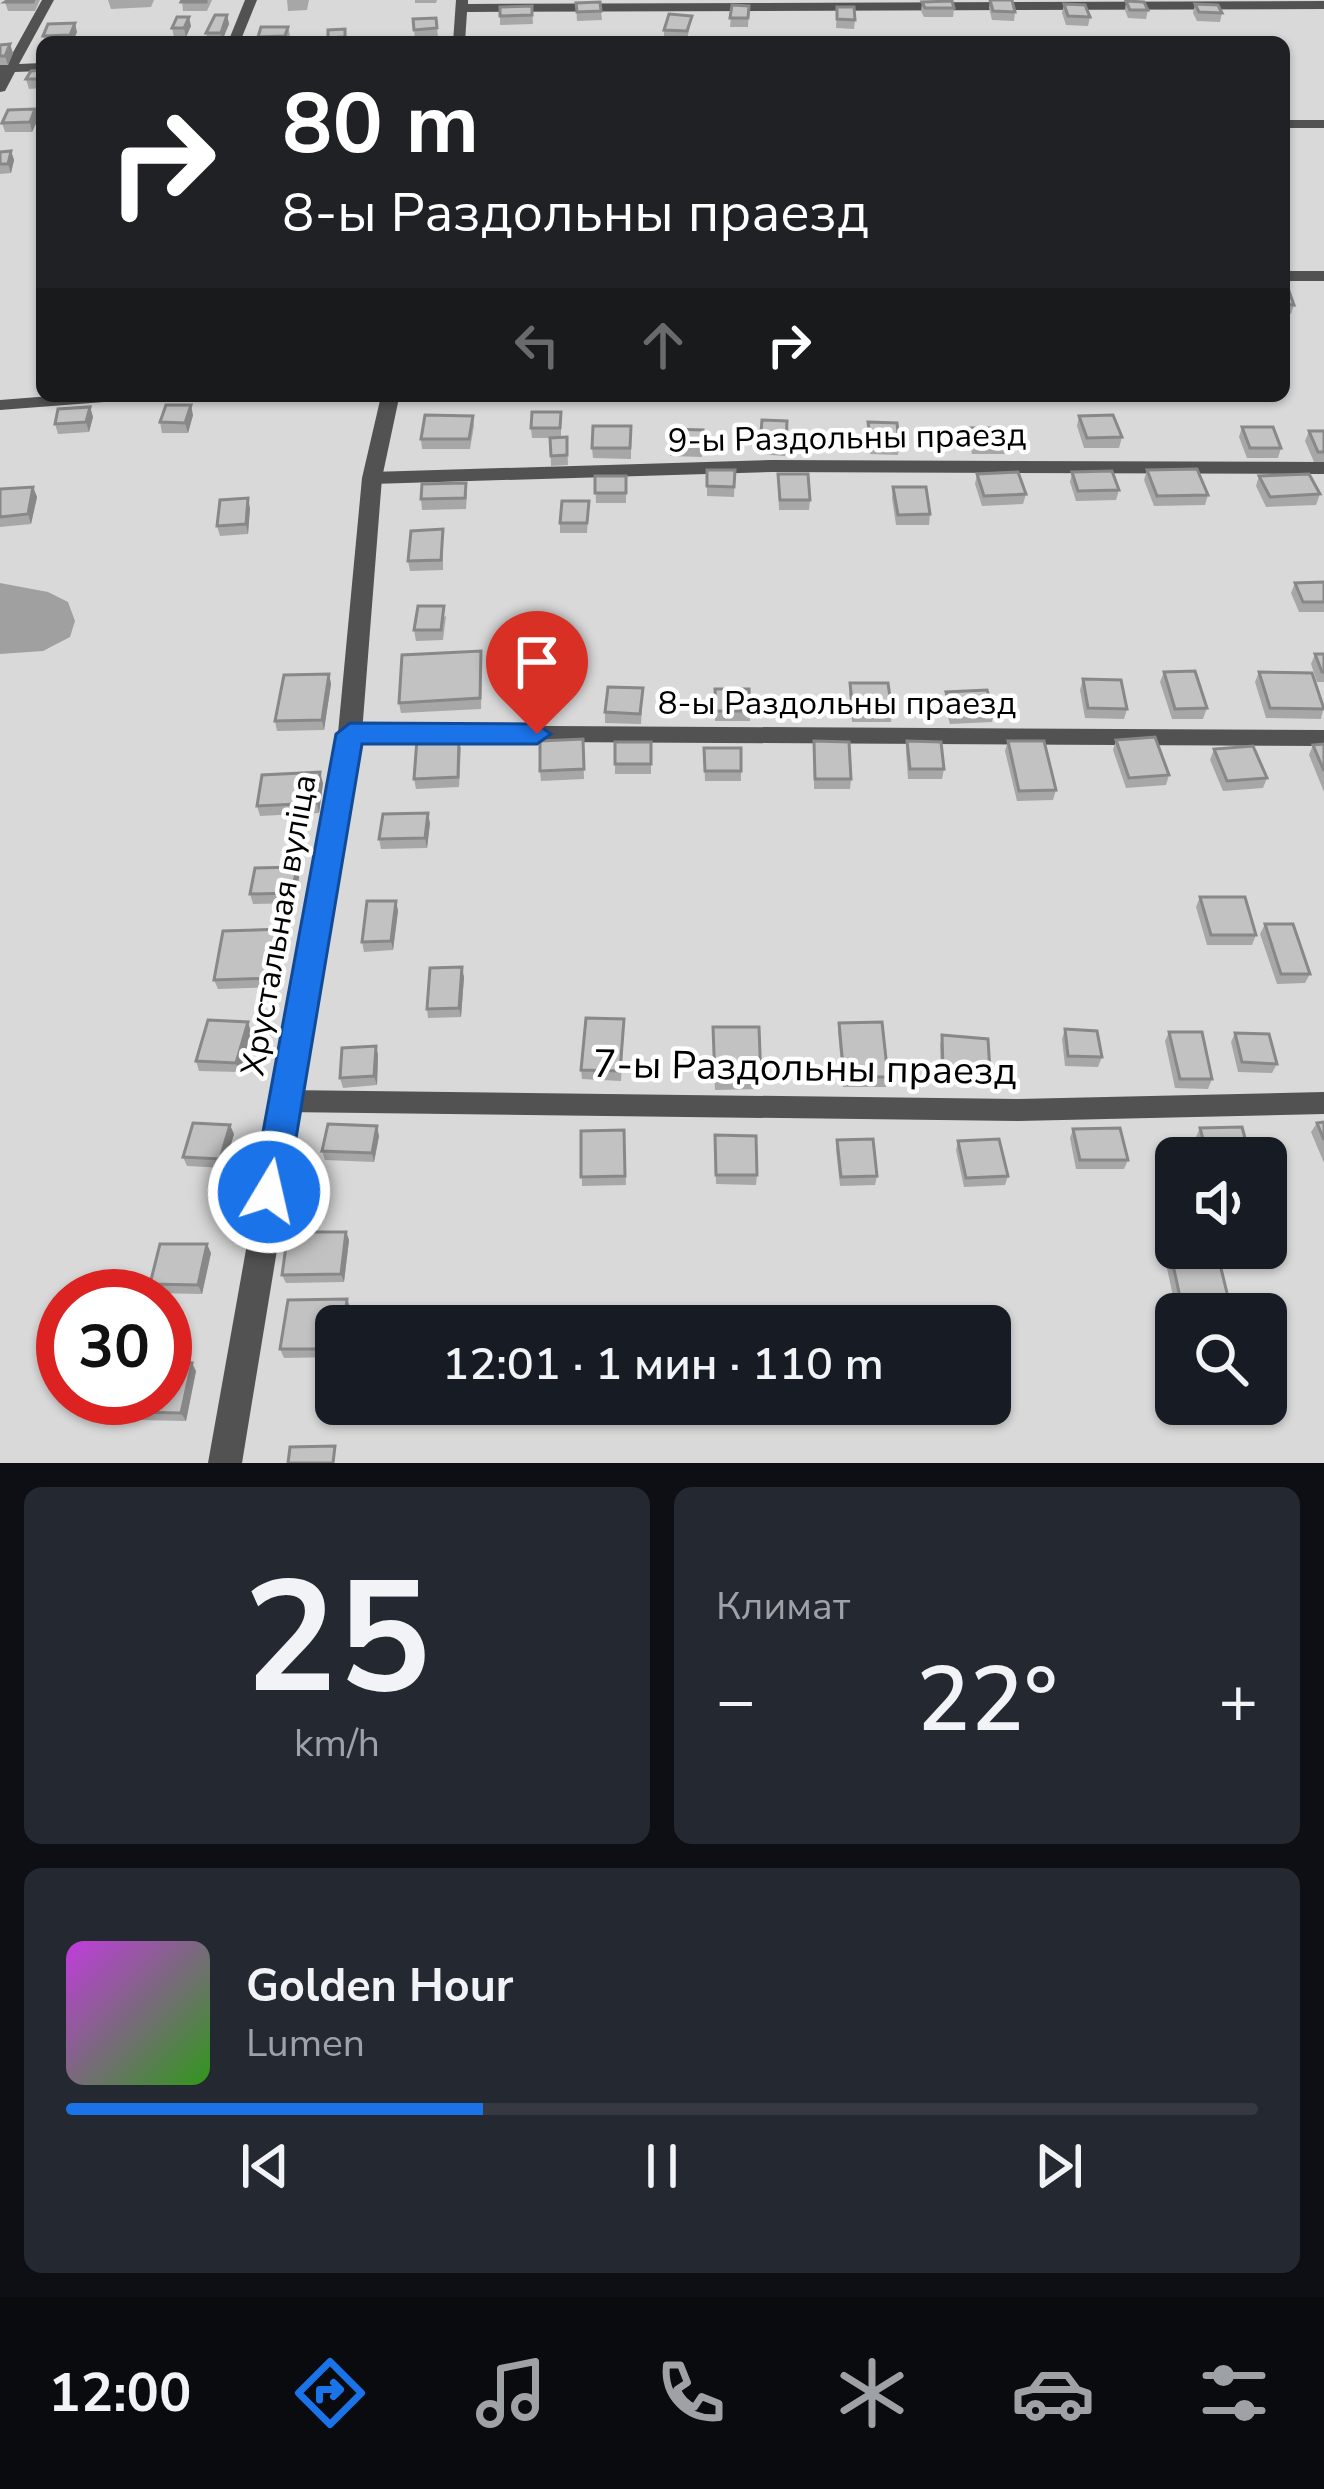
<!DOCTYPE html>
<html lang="ru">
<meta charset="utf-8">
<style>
:root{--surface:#171b24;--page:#242831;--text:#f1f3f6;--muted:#9ea1a6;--line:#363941;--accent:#1a73e8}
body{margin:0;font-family:"Nunito Sans",sans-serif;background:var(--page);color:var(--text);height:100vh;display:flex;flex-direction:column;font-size:45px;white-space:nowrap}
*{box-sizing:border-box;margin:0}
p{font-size:39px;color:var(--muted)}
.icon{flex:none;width:66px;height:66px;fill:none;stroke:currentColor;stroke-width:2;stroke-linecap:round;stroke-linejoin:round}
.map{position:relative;height:1463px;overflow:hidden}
.side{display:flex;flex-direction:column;gap:24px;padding:24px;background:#0d0f14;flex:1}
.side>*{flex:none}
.guide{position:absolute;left:36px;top:36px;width:1254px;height:366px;border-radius:18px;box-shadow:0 3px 9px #0004;background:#202124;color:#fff;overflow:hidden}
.tools{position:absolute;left:1155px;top:1137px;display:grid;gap:24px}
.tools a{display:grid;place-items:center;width:132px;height:132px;border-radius:18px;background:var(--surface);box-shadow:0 3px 9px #0004;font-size:60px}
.speed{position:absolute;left:36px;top:1269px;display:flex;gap:24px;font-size:60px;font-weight:700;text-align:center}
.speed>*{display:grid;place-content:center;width:156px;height:156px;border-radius:50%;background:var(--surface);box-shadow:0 3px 9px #0004;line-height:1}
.speed .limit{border:18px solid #d22;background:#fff;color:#111}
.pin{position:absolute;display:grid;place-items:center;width:102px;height:102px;color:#fff;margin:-123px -51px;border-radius:50% 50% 50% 0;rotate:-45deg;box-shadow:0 0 12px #0007}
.pin .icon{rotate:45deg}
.me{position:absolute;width:132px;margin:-66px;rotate:9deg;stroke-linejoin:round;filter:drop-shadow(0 0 9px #0008)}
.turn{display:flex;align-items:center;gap:42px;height:252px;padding:0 48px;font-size:54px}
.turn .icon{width:156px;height:156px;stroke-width:2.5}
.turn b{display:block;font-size:84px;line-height:102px}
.lanes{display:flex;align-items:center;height:114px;padding:0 48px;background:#0003;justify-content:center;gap:60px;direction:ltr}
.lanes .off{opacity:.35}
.big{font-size:90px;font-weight:600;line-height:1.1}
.side .card{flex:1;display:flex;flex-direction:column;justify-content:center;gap:18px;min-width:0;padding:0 42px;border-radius:18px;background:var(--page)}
.side .dial{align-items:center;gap:0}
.dial b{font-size:156px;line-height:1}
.song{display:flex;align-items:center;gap:36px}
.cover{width:144px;height:144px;border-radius:18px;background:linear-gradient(135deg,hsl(290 70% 55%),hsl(110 70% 35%))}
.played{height:12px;border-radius:6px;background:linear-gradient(90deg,var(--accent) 35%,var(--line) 35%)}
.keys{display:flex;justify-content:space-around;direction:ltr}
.heat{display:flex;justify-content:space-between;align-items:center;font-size:66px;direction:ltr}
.side .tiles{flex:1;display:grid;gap:24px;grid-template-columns:1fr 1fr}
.card:last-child{grid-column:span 2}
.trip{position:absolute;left:315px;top:1305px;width:696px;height:120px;border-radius:18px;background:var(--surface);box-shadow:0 3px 9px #0004;font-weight:600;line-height:120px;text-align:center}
.tabs{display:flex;height:192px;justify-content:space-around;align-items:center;background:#090b0e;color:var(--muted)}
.tabs .icon{width:84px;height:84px}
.tabs .on{color:var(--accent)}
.tabs b{font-size:54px;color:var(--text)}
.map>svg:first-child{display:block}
.green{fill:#d9d9d9;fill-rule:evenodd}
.water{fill:#a0a0a0}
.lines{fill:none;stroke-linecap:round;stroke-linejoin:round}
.lane{fill:#525252;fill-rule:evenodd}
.street{fill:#525252;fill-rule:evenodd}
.wall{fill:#a7a7a7}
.shaded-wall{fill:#888}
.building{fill:#c2c2c2;stroke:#888;stroke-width:3}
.route{fill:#1a73e8;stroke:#114b97;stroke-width:3}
.labels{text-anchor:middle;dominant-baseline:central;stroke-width:9;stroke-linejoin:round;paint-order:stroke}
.street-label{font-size:33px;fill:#000;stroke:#fff}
.near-street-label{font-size:39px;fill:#000;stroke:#fff}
</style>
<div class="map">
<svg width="1324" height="1463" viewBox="0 0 1324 1463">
<rect width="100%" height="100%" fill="#fff"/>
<path class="green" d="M0,0H1324V1463H0ZM42,42H1284V396H42ZM1176,1158H1266V1248H1176ZM63,1296H165V1398H63ZM1176,1314H1266V1404H1176ZM336,1326H990V1404H336Z"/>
<path class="water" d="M0,583L48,592L68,602L75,621L70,637L43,651L0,654Z"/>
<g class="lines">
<path class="lane" d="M42,0H54L19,64L42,63V71L15,72L5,91L0,92V65H6Z
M245,0H257L240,42H228Z
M456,0H468V4L1324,1V9L467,12L465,42H453Z
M1284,120H1324V128H1284Z
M1284,271H1324V281H1284Z
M51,396H398L390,401H117L0,410V400Z
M771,460L1324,462V474L771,472L372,484L363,478L372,472Z
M350,725L1324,730V746L350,741L339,733Z
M284,1090L1018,1099L1324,1092V1114L1018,1121L284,1112L275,1109L271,1101L275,1093Z"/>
<path class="street" d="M381,396L399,398L382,478L362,733L242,1463H208L338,733L362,478Z"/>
</g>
<path class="wall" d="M8,0H40L35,11H8L5,2Z
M108,0H154L151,7L111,9Z
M182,0H212L207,11H183Z
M287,0H309L307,10L288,11Z
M415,0H437L436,3H415Z
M990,0L1015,12L1014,21L992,20L989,8Z
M1126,1L1148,10L1146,19L1128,18L1125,10Z
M600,2L602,20L577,21L576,3Z
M922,2L954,8L953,17H924L921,11Z
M1064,4L1090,17L1088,26L1066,25L1062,13Z
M1195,4L1222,13L1220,22L1197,21L1193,13Z
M732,5L749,6L748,27H730Z
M532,6L533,24L500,25V7Z
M837,7L855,20L854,29L836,28Z
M227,15L229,24L222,41L208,42L206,33Z
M692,16L687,40L664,39V30Z
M436,18L438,37L415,39L413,19Z
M191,26L186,37H174L172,28Z
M288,27L290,35L288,42H259L258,37Z
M345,29L346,42H328V30Z
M77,32L73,42H45L43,36Z
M0,45L13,53L8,65H0Z
M42,70V88L29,89L26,79Z
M35,109L38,119L32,132H5L2,123Z
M11,151L14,160L11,173L0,174V152Z
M1284,283L1294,305L1291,314H1284Z
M90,407L93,417L89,432L58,434L55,424Z
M561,412V437H567L568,465L551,466L550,438H532L531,428Z
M193,415L188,433H162L160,422Z
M473,416L474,426L470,449H422L421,439Z
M1079,416L1122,437L1119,448H1084L1077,426Z
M762,420L787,421L785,456L759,454Z
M868,422L899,445L898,455L870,454L867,432Z
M631,426V459L593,458L592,448Z
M1242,427L1281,448L1278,458H1247L1239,437Z
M970,428L1007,444L1005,454H972L968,438Z
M671,429L703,430L702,457L670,456Z
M1309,431H1324V462H1314L1305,441Z
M707,470H735L734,497L707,496Z
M1147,470L1208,495L1205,505L1154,506L1144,480Z
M1072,472L1119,490L1116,500L1076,501L1070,482Z
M778,474L810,500L809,510H779Z
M977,474L1026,494L1023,504L982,506L975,484Z
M595,476H626V503H596Z
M1259,476L1320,494L1316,505L1266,507L1256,486Z
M33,487L37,497L31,524L0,527V489Z
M893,487L930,514L929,525H896L892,498Z
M467,493L466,509L422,510L421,499Z
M589,501L587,533H560V523Z
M250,508L248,534L220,536L217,526Z
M443,529V570L410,571L408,561Z
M1324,582V612H1299L1291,593L1295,583Z
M446,616L443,640L416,641L414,630Z
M1315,654H1324V682H1317L1311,664Z
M482,661L481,709L401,713L399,703Z
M1164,672L1207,708L1203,719H1172L1160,682Z
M1259,672L1324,706L1321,719L1266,718L1255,682Z
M329,674L331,684L324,730L277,731L275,721Z
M1083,679L1127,709L1124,719L1085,718L1080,690Z
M850,683L892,712L891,722H852L849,693Z
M643,688L641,724L605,723V712Z
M715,689L750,711V721H715Z
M946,692L994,712L992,722L950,724L944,703Z
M583,739L584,779L541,781L540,771Z
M1116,740L1169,775L1166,785L1126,788L1113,750Z
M814,741L851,779L850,789H814Z
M907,741L944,769L942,779H908L906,751Z
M1008,741L1056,790L1053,800L1017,801L1005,751Z
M615,742H651V774H615Z
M1324,744V792L1309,755L1313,745Z
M461,747L459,787L416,789L414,779Z
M704,748H741V781H705Z
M1214,749L1267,778L1263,788L1223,791L1210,760Z
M323,783L319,813L260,816L257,806Z
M430,823L427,848L381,849L379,839Z
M297,867L299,877L295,903L253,904L250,894Z
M1200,897L1256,935L1252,945H1207L1196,907Z
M396,901L398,911L393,950L364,952L362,942Z
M1265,924L1310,974L1305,983L1277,984L1260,934Z
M282,929L284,939L277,987L218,989L214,980Z
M464,977L461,1017L428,1018L427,1009Z
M839,1023L888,1077L886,1087H843L838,1032Z
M624,1029L621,1081L582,1079L581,1070Z
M1065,1029L1102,1057L1098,1067L1065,1066L1062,1039Z
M251,1032L240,1072L199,1071L196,1061Z
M1169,1032L1212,1079L1208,1089L1175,1088L1165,1041Z
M1235,1033L1277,1064L1272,1073L1238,1072L1231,1042Z
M942,1035L990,1072L988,1082L941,1078L940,1045Z
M713,1037L761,1080V1089L715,1090Z
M376,1046L378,1055L377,1085L343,1088L340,1078Z
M1324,1122V1163L1311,1132L1317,1123Z
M1200,1128L1250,1158H1201L1196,1137Z
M1073,1129L1128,1160L1124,1169H1076L1070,1138Z
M624,1130L626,1185L582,1186L581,1131Z
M234,1134L224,1168L187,1166L183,1157Z
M715,1135L757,1175L756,1185L716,1184Z
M379,1136L374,1162L325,1160L322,1151Z
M837,1140L877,1176L875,1185L840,1186L836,1149Z
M958,1141L1008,1176L1005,1185L964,1187L956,1150Z
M1160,1205L1228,1297L1223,1305H1175L1155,1214Z
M346,1232L349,1240L344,1282L286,1283L282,1275Z
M211,1253L202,1294L155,1293L150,1284Z
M350,1307L336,1326V1357L284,1358L280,1349Z
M196,1371L186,1421L140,1420L135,1412Z"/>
<path class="shaded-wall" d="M227,15L229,24L222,41L221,33Z
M189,17L191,26L186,37L184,28Z
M75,23L77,32L72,42L70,35Z
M10,44L13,53L8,65L5,56Z
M35,109L38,119L32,132L30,122Z
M11,151L14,160L11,173L8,164Z
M191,405L193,415L188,433L185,423Z
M90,407L93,417L89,432L86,422Z
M33,487L37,497L31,524L28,514Z
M248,498L250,508L248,534L246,524Z
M329,674L331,684L324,730L322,720Z
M320,772L323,783L319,813L317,803Z
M428,813L430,823L427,848L425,838Z
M297,867L299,877L295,903L292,893Z
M396,901L398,911L393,950L391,941Z
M282,929L284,939L277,987L274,978Z
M462,967L464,977L461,1017L459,1008Z
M248,1022L251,1032L240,1072L236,1063Z
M376,1046L378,1055L377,1085L374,1076Z
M230,1125L234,1134L224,1168L220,1159Z
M377,1126L379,1136L374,1162L372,1153Z
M346,1232L349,1240L344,1282L341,1274Z
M207,1244L211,1253L202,1294L198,1285Z
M347,1299L350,1307L347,1326H344Z
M192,1363L196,1371L186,1421L181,1413Z"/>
<path class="building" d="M8,0H34L33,2H5Z
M182,0H206V2H181Z
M990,0H1012L1015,12L993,11Z
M952,1L954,8H925L922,2Z
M1126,1L1144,2L1148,10H1130Z
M600,2L601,11L577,12L576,3Z
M1064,4L1085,5L1090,17L1068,16Z
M1195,4L1218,5L1222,13L1199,12Z
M732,5L749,6L748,18H730Z
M532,6V15L500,16V7Z
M837,7H854L855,20L837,19Z
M669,14L692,16L687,31L664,30Z
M215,15H227L221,33H206Z
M177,17H189L184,28H172Z
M436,18L437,28L414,30L413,19Z
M75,23L70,35L43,36L48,24Z
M261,27H288L285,36L258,37Z
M345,29V37L328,38V30Z
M860,39H877L878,42H861Z
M10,44L5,56H0V45Z
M42,70V79H26L31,71Z
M35,109L30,122L2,123L8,110Z
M11,151L8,164H0V152Z
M1284,283H1286L1294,305L1284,304Z
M166,405H191L185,423L160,422Z
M90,407L86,422L55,424L58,409Z
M532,412H561L560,428H531Z
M425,415L473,416L469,439H421Z
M1113,415L1122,437L1087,438L1079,416Z
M762,420L787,421L786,446L760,444Z
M868,422L897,423L899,445L871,444Z
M593,426H631L630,448H592Z
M1242,427H1273L1281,448H1250Z
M970,428H1002L1007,444H974Z
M671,429L703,430L702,446H670Z
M1309,431H1324V452H1318Z
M567,437V455L551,456L550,438Z
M1197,469L1208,495L1157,496L1147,470Z
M707,470H735L734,487L707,486Z
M1112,471L1119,490L1078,491L1072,472Z
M1018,472L1026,494L984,496L977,474Z
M778,474H808L810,500H780Z
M1309,474L1320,494L1270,497L1259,476Z
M595,476H626V493H595Z
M466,483L465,498L421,499L422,484Z
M33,487L28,514L0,517V489Z
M893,487H926L930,514L898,515Z
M248,498L246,524L217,526L220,500Z
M562,501H589L587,523H560Z
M443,529L441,560L408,561L411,531Z
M1324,582V602H1303L1295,583Z
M418,606H444L441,630H414Z
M481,651L480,698L399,703L402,655Z
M1315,654H1324V672H1322Z
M1195,671L1207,708L1175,709L1164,672Z
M1259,672L1312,673L1324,709L1270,708Z
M329,674L322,720L275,721L284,675Z
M1083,679L1121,680L1127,709L1088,708Z
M850,683H888L892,712H853Z
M608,687L643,688L640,714L605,712Z
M715,689H749L750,711H716Z
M987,690L994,712L952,714L946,692Z
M459,737L458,777L414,779L417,739Z
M1155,737L1169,775L1129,778L1116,740Z
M583,739L584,769L540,771V741Z
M814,741L849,742L851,779H815Z
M907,741L941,742L944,769H910Z
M1008,741H1044L1056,790L1019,791Z
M615,742H651V764H615Z
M1324,744V771L1313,745Z
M1253,746L1267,778L1227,781L1214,749Z
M704,748H741V771H705Z
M320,772L317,803L257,806L262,775Z
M428,813L425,838L379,839L383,814Z
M297,867L292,893L250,894L255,868Z
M1200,897H1245L1256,935H1211Z
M367,901H396L391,941L362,942Z
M1265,924H1293L1310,974H1281Z
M282,929L274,978L214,980L223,931Z
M462,967L459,1008L427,1009L430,968Z
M586,1018L624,1019L620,1071L581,1070Z
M208,1020L248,1022L236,1063L196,1061Z
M882,1022L888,1077H844L839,1023Z
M713,1027H759L761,1080H715Z
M1065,1029L1097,1031L1102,1057L1068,1056Z
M1169,1032H1202L1212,1079H1180Z
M1235,1033L1269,1034L1277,1064L1242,1062Z
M942,1035L988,1039L990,1072L943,1069Z
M376,1046L374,1076L340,1078L342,1048Z
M1324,1122V1140L1317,1123Z
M193,1123L230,1125L220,1159L183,1157Z
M328,1124L377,1126L372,1153L322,1151Z
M1242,1127L1250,1157L1208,1158L1200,1128Z
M1120,1128L1128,1160H1080L1073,1129Z
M624,1130L625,1176L581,1177V1131Z
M715,1135L756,1136L757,1175H716Z
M873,1139L877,1176L841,1177L837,1140Z
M999,1139L1008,1176L966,1178L958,1141Z
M1160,1205H1176V1248H1216L1228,1297H1180Z
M288,1232H346L341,1274L282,1275Z
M160,1244H207L198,1285L150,1284Z
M347,1299L344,1326H336V1349H280L288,1300Z
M165,1362L192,1363L181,1413L135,1412L138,1398H165Z
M335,1446L333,1463H288L290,1447Z"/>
<path class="route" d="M350,723L537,724L551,734L537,744H362L287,1192L282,1203L269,1208L257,1203L252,1192L336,734Z"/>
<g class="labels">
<g class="street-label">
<text transform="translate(847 438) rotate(-1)">9-ы Раздольны праезд</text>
<text x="837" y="703">8-ы Раздольны праезд</text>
<text transform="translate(279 925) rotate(-80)">Хрустальная вуліца</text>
</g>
<g class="near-street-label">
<text transform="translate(805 1068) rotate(1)">7-ы Раздольны праезд</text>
</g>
</g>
</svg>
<div class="tools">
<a><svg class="icon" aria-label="sound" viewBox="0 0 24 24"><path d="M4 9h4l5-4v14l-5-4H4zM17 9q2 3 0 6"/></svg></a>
<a><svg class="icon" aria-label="search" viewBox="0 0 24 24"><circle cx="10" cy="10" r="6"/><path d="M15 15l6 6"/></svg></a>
</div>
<div class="speed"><div class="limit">30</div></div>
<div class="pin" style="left:537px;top:734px;background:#d93025"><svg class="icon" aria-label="arrive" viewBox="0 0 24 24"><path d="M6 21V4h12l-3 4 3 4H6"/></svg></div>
<svg class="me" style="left:269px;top:1192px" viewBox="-20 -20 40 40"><circle r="17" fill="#1a73e8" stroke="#fff" stroke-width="3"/><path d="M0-11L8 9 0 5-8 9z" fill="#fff"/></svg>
<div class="trip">12:01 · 1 мин · 110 m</div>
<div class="guide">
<div class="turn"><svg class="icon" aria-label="right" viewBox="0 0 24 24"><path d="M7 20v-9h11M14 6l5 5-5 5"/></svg><div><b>80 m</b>8-ы Раздольны праезд</div></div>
<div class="lanes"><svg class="icon off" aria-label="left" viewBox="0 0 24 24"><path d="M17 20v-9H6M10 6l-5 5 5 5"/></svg><svg class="icon off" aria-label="ahead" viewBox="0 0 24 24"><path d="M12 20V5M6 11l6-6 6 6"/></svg><svg class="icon" aria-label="right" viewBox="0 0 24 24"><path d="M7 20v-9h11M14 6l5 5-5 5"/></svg></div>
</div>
</div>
<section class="side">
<div class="tiles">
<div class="card dial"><b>25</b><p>km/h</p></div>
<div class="card"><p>Климат</p>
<div class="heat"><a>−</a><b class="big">22°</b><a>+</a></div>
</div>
<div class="card">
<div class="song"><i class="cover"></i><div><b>Golden Hour</b><p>Lumen</p></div></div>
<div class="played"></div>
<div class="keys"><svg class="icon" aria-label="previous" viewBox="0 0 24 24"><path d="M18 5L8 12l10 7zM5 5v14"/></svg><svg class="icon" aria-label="pause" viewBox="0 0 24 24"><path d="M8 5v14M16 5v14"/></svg><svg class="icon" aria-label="next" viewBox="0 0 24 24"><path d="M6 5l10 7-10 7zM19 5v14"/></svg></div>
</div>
</div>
</section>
<nav class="tabs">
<b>12:00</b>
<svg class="icon on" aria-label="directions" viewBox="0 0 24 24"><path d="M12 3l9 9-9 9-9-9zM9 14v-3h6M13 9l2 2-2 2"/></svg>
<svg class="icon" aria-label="music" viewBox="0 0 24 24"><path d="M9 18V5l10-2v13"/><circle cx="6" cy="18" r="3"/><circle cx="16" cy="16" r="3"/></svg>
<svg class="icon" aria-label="phone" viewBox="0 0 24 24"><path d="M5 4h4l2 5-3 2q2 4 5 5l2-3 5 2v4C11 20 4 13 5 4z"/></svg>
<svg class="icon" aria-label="climate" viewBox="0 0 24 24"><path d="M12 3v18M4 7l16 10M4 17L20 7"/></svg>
<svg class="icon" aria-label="car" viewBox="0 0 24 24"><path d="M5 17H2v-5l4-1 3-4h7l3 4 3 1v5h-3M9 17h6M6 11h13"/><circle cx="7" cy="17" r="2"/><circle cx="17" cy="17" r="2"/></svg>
<svg class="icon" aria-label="filters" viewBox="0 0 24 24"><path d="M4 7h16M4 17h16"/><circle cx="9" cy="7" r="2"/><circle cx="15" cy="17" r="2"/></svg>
</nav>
